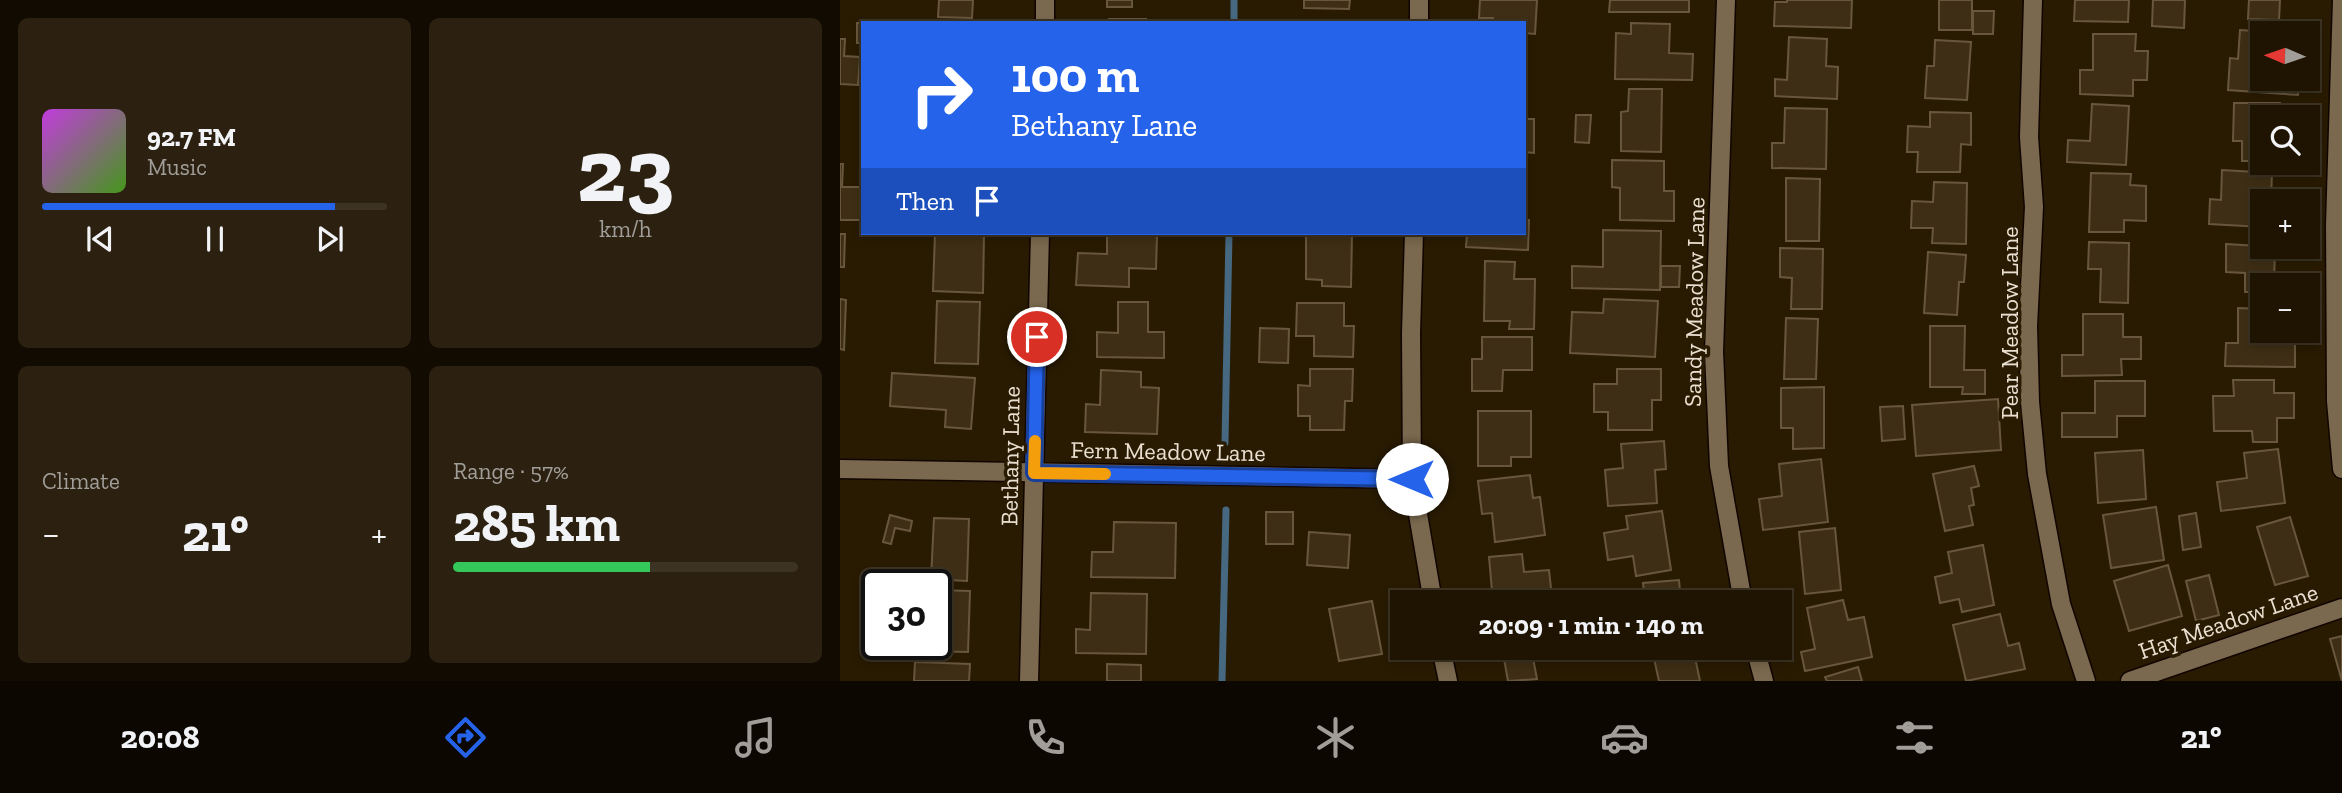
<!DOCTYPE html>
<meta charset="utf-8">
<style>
:root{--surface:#1f1402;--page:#2c2111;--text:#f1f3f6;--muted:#a19e99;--line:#3c3324;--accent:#2563eb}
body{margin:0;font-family:"Zilla Slab",serif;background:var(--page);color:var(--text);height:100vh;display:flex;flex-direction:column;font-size:26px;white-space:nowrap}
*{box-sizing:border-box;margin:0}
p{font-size:23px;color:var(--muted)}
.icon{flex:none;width:38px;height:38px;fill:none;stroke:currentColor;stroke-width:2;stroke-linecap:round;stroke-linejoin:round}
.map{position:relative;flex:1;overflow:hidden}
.panel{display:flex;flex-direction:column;gap:18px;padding:18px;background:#110b01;width:840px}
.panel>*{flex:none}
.hud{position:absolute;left:21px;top:21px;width:665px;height:214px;border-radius:0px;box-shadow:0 4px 10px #0003,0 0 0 2px var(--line);background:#2563eb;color:#fff;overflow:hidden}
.needle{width:46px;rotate:272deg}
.fabs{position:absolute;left:1410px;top:21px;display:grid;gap:14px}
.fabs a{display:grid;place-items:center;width:70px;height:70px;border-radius:0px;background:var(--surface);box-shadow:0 4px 10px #0003,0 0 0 2px var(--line);font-size:35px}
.speed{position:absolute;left:21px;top:569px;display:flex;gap:14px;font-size:35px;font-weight:700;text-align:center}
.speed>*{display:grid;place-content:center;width:91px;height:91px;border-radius:50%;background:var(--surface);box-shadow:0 4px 10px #0003,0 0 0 2px var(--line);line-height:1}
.speed .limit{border:4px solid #111;border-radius:10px;background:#fff;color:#111}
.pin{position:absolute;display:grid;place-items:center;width:60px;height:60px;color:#fff;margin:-30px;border:4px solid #fff;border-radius:50%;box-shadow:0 2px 7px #0007}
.me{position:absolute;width:77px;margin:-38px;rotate:270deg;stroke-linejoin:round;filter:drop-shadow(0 0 5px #0008)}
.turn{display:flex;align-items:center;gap:24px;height:147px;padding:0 35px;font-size:32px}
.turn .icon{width:91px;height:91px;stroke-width:2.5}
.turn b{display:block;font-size:49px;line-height:60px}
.then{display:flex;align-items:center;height:66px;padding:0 35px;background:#0003;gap:14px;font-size:26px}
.big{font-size:52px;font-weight:700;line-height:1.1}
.panel .tile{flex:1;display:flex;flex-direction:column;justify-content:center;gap:10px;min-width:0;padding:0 24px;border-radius:10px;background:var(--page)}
.panel .dial{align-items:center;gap:0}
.dial b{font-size:91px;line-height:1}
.song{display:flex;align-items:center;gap:21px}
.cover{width:84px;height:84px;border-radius:10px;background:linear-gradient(135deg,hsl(290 70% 55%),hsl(100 70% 35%))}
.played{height:7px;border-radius:4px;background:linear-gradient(90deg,var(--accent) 85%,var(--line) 85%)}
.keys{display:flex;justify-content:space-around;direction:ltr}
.heat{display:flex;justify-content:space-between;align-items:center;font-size:38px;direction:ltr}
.charge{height:10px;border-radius:5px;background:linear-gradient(90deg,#34c759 57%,var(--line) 0)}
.panel .tiles{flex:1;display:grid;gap:18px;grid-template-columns:repeat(2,1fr)}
.trip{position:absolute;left:550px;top:590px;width:402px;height:70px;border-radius:0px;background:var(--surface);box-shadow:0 4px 10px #0003,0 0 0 2px var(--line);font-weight:700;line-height:70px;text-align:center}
.tabs{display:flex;height:112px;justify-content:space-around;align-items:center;background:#0c0801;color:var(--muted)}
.tabs .icon{width:49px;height:49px}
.tabs .active{color:var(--accent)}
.tabs b{font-size:32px;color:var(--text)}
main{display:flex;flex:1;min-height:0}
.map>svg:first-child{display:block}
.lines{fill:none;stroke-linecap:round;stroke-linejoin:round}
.stream{stroke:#466880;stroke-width:7}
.building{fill:#3e2e15;stroke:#68573d;stroke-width:2}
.minor-casing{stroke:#110500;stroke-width:21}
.minor{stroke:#7a694e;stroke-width:18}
.route-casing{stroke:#184099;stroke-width:18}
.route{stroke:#2563eb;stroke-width:12}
.slow{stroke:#f59e0b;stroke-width:12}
.labels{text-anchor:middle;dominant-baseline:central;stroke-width:7;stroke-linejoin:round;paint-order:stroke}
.street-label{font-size:24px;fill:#eae0d1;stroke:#291b02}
</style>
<main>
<section class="panel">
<div class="tiles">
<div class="tile">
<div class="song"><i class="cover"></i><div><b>92.7 FM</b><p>Music</p></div></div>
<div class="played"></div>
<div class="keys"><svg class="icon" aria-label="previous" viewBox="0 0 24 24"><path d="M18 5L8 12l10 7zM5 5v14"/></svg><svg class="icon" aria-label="pause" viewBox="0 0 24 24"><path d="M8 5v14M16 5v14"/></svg><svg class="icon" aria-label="next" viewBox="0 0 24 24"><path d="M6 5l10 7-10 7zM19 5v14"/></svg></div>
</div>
<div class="tile dial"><b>23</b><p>km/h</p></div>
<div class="tile"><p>Climate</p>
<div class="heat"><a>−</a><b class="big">21°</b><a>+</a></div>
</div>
<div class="tile"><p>Range · 57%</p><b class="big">285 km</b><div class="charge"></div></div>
</div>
</section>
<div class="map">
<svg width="1502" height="681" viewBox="0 0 1502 681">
<rect width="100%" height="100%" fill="#291b02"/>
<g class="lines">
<path class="stream" d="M394,23V0
M385,443L389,233
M382,681L386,510"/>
</g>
<path class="building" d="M99,0H133L132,18L98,17Z
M267,0H292V7H267Z
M464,0H510L509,9L464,8Z
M640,0H697L695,34L684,33V23H653V18H639Z
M770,0H849V12H769Z
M947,0H1012L1011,28L934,26L935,2H947Z
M1099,0H1132V30H1099Z
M1235,0H1289L1288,22L1234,21Z
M1313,0H1345L1344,28L1312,26Z
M1409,0H1440L1439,20L1408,19Z
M1133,11H1154L1153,34H1133Z
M269,19H306V23H269Z
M17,23H23V43H17Z
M791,23L830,24L829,53L853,54L852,80L775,79L776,33L791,34Z
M1400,30L1442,33H1423V79H1459L1458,95L1388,90L1390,58L1398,59Z
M1253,34H1296L1295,51H1308L1307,80H1293V96L1240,94V70H1253Z
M949,37L987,39L986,66L998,67L997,99L935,96V79L947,80Z
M0,39H5L4,56L20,57L18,85L0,84Z
M1095,40L1131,42L1127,100L1085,98L1087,66H1094Z
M789,89H822L821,152L781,151V112L788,111Z
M1394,103H1440V117H1423V161H1402V141H1393Z
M1252,104L1289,106L1286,165L1227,162L1228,140L1250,141Z
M945,108L987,109L986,169L932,168V143H944Z
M1090,112L1131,113V145L1121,144L1120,172H1077L1078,152H1067L1068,126L1090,127Z
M736,115H751L749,143L735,142Z
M684,119H694V153L684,152Z
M772,160L824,161V191H834V221L780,220V188L772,187Z
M0,164H3L2,187H23L22,220H0Z
M1382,170L1432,173L1431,199L1438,201H1423V227L1369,224L1370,199L1381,200Z
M1251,173L1291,174L1290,185L1306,186V221L1284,220V232H1249Z
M946,178L980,179L979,241H946Z
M1094,182L1127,183L1126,244L1092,243L1093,228H1071L1072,201L1093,202Z
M684,220H689L688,250L626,247L627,233H684Z
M763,230L821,231L820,290L732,288V266L763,267Z
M95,233H144L143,293L93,291Z
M267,233L317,235L316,269L289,268V287L236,285L238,253L267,254Z
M466,233H512L511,287L482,286V280L466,279Z
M0,234H5L4,267H0Z
M1249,242L1289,243L1288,303L1260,302L1261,269H1248Z
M1386,244L1435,247L1434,285H1423V292H1405V273L1386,272Z
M940,248L983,249L982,309H951L952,278L940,277Z
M1088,252L1126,255L1124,282H1119L1117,315L1084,313Z
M645,261L675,262L674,279H695L694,329H669L670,321H644Z
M821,266H840L839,287H821Z
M0,299L6,300L4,350L0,349Z
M764,299L818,301L815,357L730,353L732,312L763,313Z
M97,301L140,302L138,364L95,363Z
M278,302H308V332H324V358L257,357V332L278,333Z
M457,303H504V326H514L513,357L474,356V336H456Z
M1398,308L1423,309V331H1455V367L1385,366L1386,343H1398Z
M1243,314H1283V337H1301V359H1281L1282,375L1222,376V355H1243Z
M946,318L978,319L976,379H944Z
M1090,326H1125L1124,370H1145V394H1122L1123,387H1090Z
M420,328L449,329L448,363L419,362Z
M642,337H692V370H663L662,391H632V359H642Z
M470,369H513L512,401H505L504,430H470V416H458V385L470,386Z
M777,369H821V400H812V430H768V412H754V384H777Z
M261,370L301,372V387L319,388L317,434L245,432L246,404L260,405Z
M52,373L135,378L131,429L105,427L106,410L50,406Z
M1393,380H1434V393H1454V418H1437V442H1413L1412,431H1374L1373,396H1394Z
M1255,381H1305V416H1277V437H1222V413H1255Z
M984,387V448L953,449V428H941V388Z
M1158,399L1161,450L1076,456L1072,405Z
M1063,406L1065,439L1042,441L1040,407Z
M638,411H691V457H671V466H638Z
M824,441L826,469L815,470L817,503L768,506L765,470L783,468L781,444Z
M1438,449L1445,503L1381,511L1377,482L1407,478L1404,453Z
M1303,450L1306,499L1258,503L1255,453Z
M981,459L988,522L923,530L919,499L942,496L939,464Z
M1134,466L1139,486L1131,488L1134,505L1129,506L1133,525L1105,531L1093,474Z
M690,475L693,498L700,497L705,535L655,542L652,513L642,514L638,481Z
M1316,507L1324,560L1271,568L1263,515Z
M822,511L831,570L796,576L793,556L768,560L764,533L788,529L786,516Z
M426,512H453V544H426Z
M1356,513L1361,547L1343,550L1339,516Z
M50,515L72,521L70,531L55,528L51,544L43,542Z
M1450,517L1468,576L1435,585L1417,527Z
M94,518L129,519L127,581L91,579Z
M274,522L336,523L335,578L251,577L252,552H273Z
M995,528L1001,590L965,594L959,532Z
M469,532L510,535L508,568L467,565Z
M1143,545L1154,605L1122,612L1119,599L1100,603L1095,577L1112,573L1108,552Z
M682,554L684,572L709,570L712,598L689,602H653L649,557Z
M1328,565L1342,616L1289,631L1274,581Z
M1369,575L1379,615L1356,621L1346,581Z
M839,580L841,602H805L803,583Z
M96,590L130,591L128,652L84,651V644H96Z
M251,593L307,594L306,654L236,653V629L250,630Z
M1003,600L1008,620L1024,617L1032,657L965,671L961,652L975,649L967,608Z
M532,601L542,654L499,661L489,609Z
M1160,614L1168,646L1179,643L1185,669L1126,681L1113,625Z
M1502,636V681L1490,639Z
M671,648H717L718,653L693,658L697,679L668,681L663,653L672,651Z
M843,648H853L860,681H819L813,654Z
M75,662L130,664L129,681H74Z
M267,664L301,665V681H267Z
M1018,667L1022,681H987L985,677Z"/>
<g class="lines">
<defs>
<path id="minor" d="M886,0L874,352L879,466L903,602
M1193,0L1189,137L1194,207L1188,326L1190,402L1197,474L1221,604L1246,681
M1502,0L1495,225L1496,401L1502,469
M205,23V0
M579,23V0
M574,233L571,333L572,479L593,602
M0,469L572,479
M601,648L608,681
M915,648L924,681
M189,681L200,233
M1290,681L1502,608"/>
</defs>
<use href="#minor" class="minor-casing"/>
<use href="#minor" class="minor"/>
</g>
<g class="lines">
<defs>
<path id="route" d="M197,337L194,473L572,479"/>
</defs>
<use href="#route" class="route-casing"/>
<use href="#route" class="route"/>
<path class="slow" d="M195,441L194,473L265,474"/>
</g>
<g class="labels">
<g class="street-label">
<text transform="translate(854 302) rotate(-89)">Sandy Meadow Lane</text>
<text transform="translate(1169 323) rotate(-90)">Pear Meadow Lane</text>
<text transform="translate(328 451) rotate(1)">Fern Meadow Lane</text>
<text transform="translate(170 456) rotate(-89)">Bethany Lane</text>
<text transform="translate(1388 621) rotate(-19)">Hay Meadow Lane</text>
</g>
</g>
</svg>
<div class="fabs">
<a><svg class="needle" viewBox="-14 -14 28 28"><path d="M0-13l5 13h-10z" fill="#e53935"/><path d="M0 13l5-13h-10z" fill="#a19e99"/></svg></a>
<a><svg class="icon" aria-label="search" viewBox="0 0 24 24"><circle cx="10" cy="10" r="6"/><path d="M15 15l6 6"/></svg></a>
<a>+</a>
<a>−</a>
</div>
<div class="speed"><div class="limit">30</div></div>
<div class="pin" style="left:197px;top:337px;background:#d93025"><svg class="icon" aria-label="arrive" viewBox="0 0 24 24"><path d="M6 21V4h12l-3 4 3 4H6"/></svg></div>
<svg class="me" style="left:572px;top:479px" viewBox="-20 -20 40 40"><circle r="19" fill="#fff"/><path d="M0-13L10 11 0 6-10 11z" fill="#2563eb"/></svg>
<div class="trip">20:09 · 1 min · 140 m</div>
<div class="hud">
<div class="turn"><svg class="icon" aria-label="right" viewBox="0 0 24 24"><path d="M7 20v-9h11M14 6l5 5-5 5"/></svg><div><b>100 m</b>Bethany Lane</div></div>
<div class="then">Then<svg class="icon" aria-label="arrive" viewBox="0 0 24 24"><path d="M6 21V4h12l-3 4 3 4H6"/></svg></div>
</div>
</div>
</main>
<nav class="tabs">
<b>20:08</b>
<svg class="icon active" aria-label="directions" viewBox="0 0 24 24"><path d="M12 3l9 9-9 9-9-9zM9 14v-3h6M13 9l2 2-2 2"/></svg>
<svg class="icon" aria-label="music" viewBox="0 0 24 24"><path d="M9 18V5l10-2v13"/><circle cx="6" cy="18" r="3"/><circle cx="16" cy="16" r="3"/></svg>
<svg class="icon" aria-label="phone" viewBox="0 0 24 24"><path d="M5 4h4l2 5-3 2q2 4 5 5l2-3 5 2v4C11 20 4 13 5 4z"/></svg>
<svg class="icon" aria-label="climate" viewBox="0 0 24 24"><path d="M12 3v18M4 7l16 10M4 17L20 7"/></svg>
<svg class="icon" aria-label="car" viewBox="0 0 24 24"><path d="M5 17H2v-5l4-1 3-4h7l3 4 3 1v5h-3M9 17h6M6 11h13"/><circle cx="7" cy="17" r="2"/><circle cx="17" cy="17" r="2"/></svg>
<svg class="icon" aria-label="filters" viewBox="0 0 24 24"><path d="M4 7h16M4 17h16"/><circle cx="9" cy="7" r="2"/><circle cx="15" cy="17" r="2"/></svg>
<b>21°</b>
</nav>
